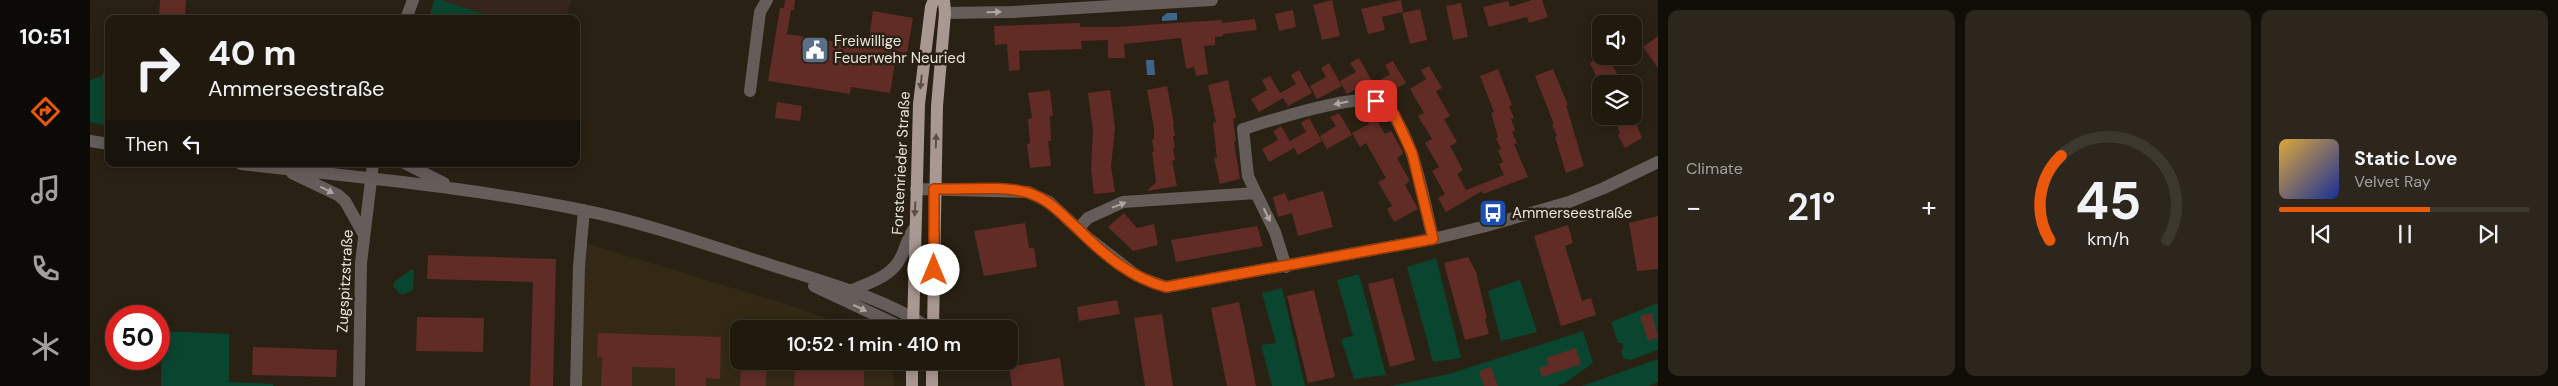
<!DOCTYPE html>
<meta charset="utf-8">
<style>
:root{--surface:#1f190e;--page:#2c261c;--text:#f1f3f6;--muted:#a1a09e;--line:#3c382e;--accent:#ea580c}
body{margin:0;font-family:"DM Sans",sans-serif;background:var(--page);color:var(--text);height:100vh;display:flex;flex-direction:column;font-size:19px;white-space:nowrap}
*{box-sizing:border-box;margin:0}
p{font-size:16px;color:var(--muted)}
.icon{flex:none;width:28px;height:28px;fill:none;stroke:currentColor;stroke-width:2;stroke-linecap:round;stroke-linejoin:round}
.map{position:relative;flex:1;overflow:hidden}
.sheet{display:flex;flex-direction:column;gap:10px;padding:10px;background:#110e08;width:900px}
.sheet>*{flex:none}
.top-card{position:absolute;left:15px;top:15px;width:475px;height:152px;border-radius:10px;box-shadow:0 2px 12px #0003,0 0 0 1px var(--line);background:#1f190e;color:var(--text);overflow:hidden}
.controls{position:absolute;left:1502px;top:15px;display:grid;gap:10px}
.controls a{display:grid;place-items:center;width:50px;height:50px;border-radius:10px;background:var(--surface);box-shadow:0 2px 12px #0003,0 0 0 1px var(--line);font-size:25px}
.speed{position:absolute;left:15px;top:305px;display:flex;gap:10px;font-size:25px;font-weight:700;text-align:center}
.speed>*{display:grid;place-content:center;width:65px;height:65px;border-radius:50%;background:var(--surface);box-shadow:0 2px 12px #0003,0 0 0 1px var(--line);line-height:1}
.speed .limit{border:8px solid #d22;background:#fff;color:#111}
.pin{position:absolute;display:grid;place-items:center;width:42px;height:42px;color:#fff;margin:-21px;border-radius:10px;box-shadow:0 2px 8px #0006}
.me{position:absolute;width:55px;margin:-28px;rotate:0deg;stroke-linejoin:round;filter:drop-shadow(0 0 4px #0008)}
.turn{display:flex;align-items:center;gap:18px;height:105px;padding:0 20px;font-size:22px}
.turn .icon{width:65px;height:65px;stroke-width:2.5}
.turn b{display:block;font-size:35px;line-height:42px}
.then{display:flex;align-items:center;height:48px;padding:0 20px;background:#0003;gap:10px;font-size:19px}
.big{font-size:38px;font-weight:600;line-height:1.1}
.sheet .card{flex:1;display:flex;flex-direction:column;justify-content:center;gap:8px;min-width:0;padding:0 18px;border-radius:10px;background:var(--page)}
.sheet .dial{align-items:center;gap:0}
.dial svg{height:130px;overflow:visible;fill:none;stroke:var(--line);stroke-width:7;stroke-linecap:round;text-anchor:middle}
.dial text{fill:var(--text);stroke:none}
.song{display:flex;align-items:center;gap:15px}
.cover{width:60px;height:60px;border-radius:8px;background:linear-gradient(135deg,hsl(40 70% 55%),hsl(230 70% 35%))}
.played{height:5px;border-radius:2px;background:linear-gradient(90deg,var(--accent) 60%,var(--line) 60%)}
.keys{display:flex;justify-content:space-around;direction:ltr}
.heat{display:flex;justify-content:space-between;align-items:center;font-size:28px;direction:ltr}
.sheet .tiles{flex:1;display:grid;gap:10px;grid-template-columns:repeat(3,1fr)}
.trip{position:absolute;left:640px;top:320px;width:288px;height:50px;border-radius:10px;background:var(--surface);box-shadow:0 2px 12px #0003,0 0 0 1px var(--line);font-weight:600;line-height:50px;text-align:center}
main{display:flex;flex:1;min-height:0}
.tabs{display:flex;flex-direction:column;width:90px;justify-content:space-around;align-items:center;background:#0c0a06;color:var(--muted)}
.tabs .icon{width:35px;height:35px}
.tabs .selected{color:var(--accent)}
.tabs b{font-size:22px;color:var(--text)}
.map>svg:first-child{display:block}
.built{fill:#332914}
.education{fill:#36251c}
.green{fill:#0a462f}
.water{fill:#3f658d}
.building{fill:#602c25}
.lines{fill:none;stroke-linecap:round;stroke-linejoin:round}
.minor{stroke:#655d5a;stroke-width:12}
.major{stroke:#a99792;stroke-width:12}
.oneway{fill:#aea7a1}
.oneway2{fill:#5c5046}
.route-casing{stroke:#983908;stroke-width:12}
.route{stroke:#ea580c;stroke-width:9}
.labels{text-anchor:middle;dominant-baseline:central;stroke-width:5;stroke-linejoin:round;paint-order:stroke}
.poi-label{font-size:15px;fill:#e9e4db;stroke:#292113;text-anchor:start}
.street-label{font-size:15px;fill:#e9e4db;stroke:#292113}
</style>
<main>
<nav class="tabs">
<b>10:51</b>
<svg class="icon selected" aria-label="directions" viewBox="0 0 24 24"><path d="M12 3l9 9-9 9-9-9zM9 14v-3h6M13 9l2 2-2 2"/></svg>
<svg class="icon" aria-label="music" viewBox="0 0 24 24"><path d="M9 18V5l10-2v13"/><circle cx="6" cy="18" r="3"/><circle cx="16" cy="16" r="3"/></svg>
<svg class="icon" aria-label="phone" viewBox="0 0 24 24"><path d="M5 4h4l2 5-3 2q2 4 5 5l2-3 5 2v4C11 20 4 13 5 4z"/></svg>
<svg class="icon" aria-label="climate" viewBox="0 0 24 24"><path d="M12 3v18M4 7l16 10M4 17L20 7"/></svg>
</nav>
<div class="map">
<svg width="1568" height="386" viewBox="0 0 1568 386">
<rect width="100%" height="100%" fill="#292113"/>
<path class="built" d="M492,242L712,309L761,329H649V361H802L804,386H488Z"/>
<path class="education" d="M351,0H481L476,19H410Z"/>
<path class="green" d="M344,0H351L410,19H339Z
M19,61V126L0,122V80L11,77Z
M1346,258L1371,358L1343,362L1317,267Z
M322,269L324,271L323,290L315,294H310L303,286L305,281Z
M1269,274L1296,375L1264,379L1251,339L1263,336L1247,280Z
M1430,280L1447,332L1411,341L1398,291Z
M1192,288L1215,386H1182L1171,345L1186,343L1172,293Z
M1568,303V350L1540,360L1533,358L1531,351L1533,349L1532,343H1528L1521,322Z
M72,331L139,334V382L184,384L183,386H71Z
M1493,331L1503,363L1475,383L1467,386H1300L1359,374Z
M1568,359V382L1558,386H1492Z"/>
<path class="water" d="M1077,13H1087V20L1072,21V17Z
M1056,60H1064L1065,75H1057Z"/>
<path class="building" d="M70,0H96L95,19H69Z
M695,0H705L704,10H701L697,34L778,47L783,11L823,18L817,53L807,51L800,93L761,87L760,94L678,81L690,8H694Z
M1242,0L1250,36L1232,40L1223,5Z
M1311,0L1313,12L1292,17L1295,30L1278,34L1271,9Z
M1442,0H1452L1458,17L1439,23L1437,17L1399,27L1393,7L1418,1L1420,7Z
M1371,3L1378,37L1363,40L1356,6Z
M1330,9L1337,40L1320,44L1312,13Z
M1203,10L1206,27L1189,31L1185,14Z
M1165,19L1167,30L1133,34V36L1125,37V45L1114,46L1118,74L1106,76L1104,67L1096,69L1091,38L1034,44L1035,58H1018V40L991,41L992,49L929,51L930,70L919,71L917,44L905,45L904,26L990,23V27H1024L1132,20V23Z
M1568,36V68L1553,47Z
M1514,56H1518L1532,84H1510L1500,63Z
M1269,58L1282,81L1257,94L1250,81L1266,72L1260,63Z
M1303,61L1316,83L1293,96L1284,84L1300,74L1295,65Z
M1239,63L1252,86L1227,99L1220,86L1236,77L1231,68Z
M1339,66L1352,88L1346,91L1360,116L1354,119L1367,142L1360,146L1373,170L1367,174L1376,190L1414,175L1409,164L1413,162L1408,150L1411,149L1406,138L1408,137L1401,113L1404,112L1390,76L1408,69L1422,105L1419,106L1424,118L1421,119L1425,130L1422,132L1427,143L1424,144L1438,177L1393,194L1392,191L1356,212L1348,198L1355,194L1342,171L1349,167L1335,143L1342,139L1328,116L1334,113L1320,89L1336,79L1331,70Z
M1463,69L1478,105H1476L1494,166L1476,173L1465,137L1467,136L1462,125L1464,124L1445,76Z
M1209,70L1222,93L1198,106L1190,93L1206,84L1201,75Z
M1180,76L1193,98L1169,112L1161,99L1177,90L1172,80Z
M1138,80L1146,118L1143,119L1146,141L1144,142L1150,179L1130,184L1124,158H1127L1123,123L1126,122L1118,85Z
M1077,86L1084,124H1083L1085,136H1083L1085,148H1083L1085,160L1082,161L1087,186L1057,191L1066,182L1062,152L1064,151L1062,140L1064,139V128L1057,90Z
M960,90L963,116H960L961,141H958L961,166L940,168L937,144L940,143L938,119L942,118L938,93Z
M1020,90L1025,128L1021,166L1025,192L1004,194L1001,168L1003,131L998,93Z
M687,102L712,106L710,121L685,118Z
M1281,110L1295,134L1301,131L1312,150L1313,154L1307,158L1320,181L1315,185L1328,209L1304,222L1297,209L1302,206L1288,182L1296,178L1276,143L1270,147L1262,133L1279,124L1273,115Z
M1249,113L1262,135L1237,149L1230,136L1246,126L1240,117Z
M1524,116H1543L1552,138L1535,148L1528,135L1530,134Z
M1219,118L1232,141L1208,155L1200,141L1216,132L1211,123Z
M1191,126L1204,148L1179,162L1172,149L1188,140L1183,131Z
M1233,191L1243,227L1208,236L1202,213L1188,217L1183,197L1195,193L1198,201Z
M1034,213L1047,228L1064,224L1068,245L1043,251L1018,227Z
M1568,216V269L1547,271L1539,223Z
M935,223L939,248H944L947,267L894,276L884,231Z
M1478,225L1483,243L1475,246L1492,301L1501,298L1506,315L1471,326L1444,236Z
M1167,226L1173,246L1086,262L1081,240Z
M338,255L466,259L463,386H440L443,282L337,279Z
M1378,257L1386,272L1397,318L1395,319L1399,334L1375,340L1354,263Z
M1303,278L1325,360L1300,367L1278,284Z
M1224,290L1245,377L1218,383L1197,296Z
M1027,300L1030,314L989,321L987,307Z
M1149,302L1159,350L1166,386H1137L1121,308Z
M1562,313L1568,337L1558,341L1550,316Z
M1072,314L1083,386H1055L1044,318Z
M327,317L394,318L393,352L326,351Z
M508,333L631,337L630,379L616,378V386H585V368L542,367V386H511L512,357H507Z
M163,347L247,350L246,377L162,375Z
M1486,348L1491,364L1452,377L1449,368L1459,365L1456,358Z
M970,358L974,386H922L919,367Z
M651,361H677L676,386H650Z
M705,361H774V386H704Z
M1401,367L1408,386H1394L1389,371Z"/>
<g class="lines">
<path class="minor" d="M855,13L922,12L1122,0
M316,19L323,0
M660,91L670,12L677,0
M0,141L19,144
M151,164C265,177 379,187 492,210C557,223 621,246 684,266C738,283 794,298 841,329
M316,164L354,183
M202,173L248,195L255,201L273,233
M826,189L938,192L959,202L998,238L1047,276L1076,287L1343,239L1396,226L1479,202L1514,188L1568,162
M1166,193L1158,176L1153,129C1179,121 1264,93 1287,102C1321,115 1335,206 1343,239
M988,229L998,218L1033,202L1166,193L1185,232L1196,267
M724,286L809,326L825,329
M760,291C778,283 802,277 811,257C816,247 817,238 824,229
M269,386L271,263L283,164
M486,386L489,266L494,210"/>
<path class="major" d="M823,329L829,104L841,7L844,0
M843,329L847,106L855,13L854,0
M822,386V361
M842,386V361"/>
</g>
<defs><path id="oneway-solid" d="M-6-.8H1V-3.2L6.5 0L1 3.2V.8H-6Z" transform="scale(1.25)"/></defs>
<g class="oneway">
<use href="#oneway-solid" transform="translate(904 12) rotate(-1)"/>
<use href="#oneway-solid" transform="translate(1251 103) rotate(168)"/>
<use href="#oneway-solid" transform="translate(237 190) rotate(27)"/>
<use href="#oneway-solid" transform="translate(1029 205) rotate(-20)"/>
<use href="#oneway-solid" transform="translate(1177 215) rotate(64)"/>
<use href="#oneway-solid" transform="translate(770 308) rotate(25)"/>
</g>
<g class="oneway2">
<use href="#oneway-solid" transform="translate(831 82) rotate(96)"/>
<use href="#oneway-solid" transform="translate(846 141) rotate(-88)"/>
<use href="#oneway-solid" transform="translate(825 209) rotate(93)"/>
</g>
<g class="lines">
<defs>
<path id="route" d="M844,270V189C870,190 915,185 939,193C960,200 972,215 988,229C1013,254 1041,278 1076,287L1343,239L1322,153L1304,114L1286,101"/>
</defs>
<use href="#route" class="route-casing"/>
<use href="#route" class="route"/>
</g>
<defs>
<symbol id="civic-square" viewBox="-11 -11 22 22"><rect x="-9" y="-9" width="18" height="18" rx="4" fill="#5c6f8a" stroke="#292113"/><path d="M-.6-6.5H3V-4.5H.6V-3L4-1V1h2V6H-6V1h2V-1L-.6-3ZM-1.2 2.5V6h2.4V2.5Z" fill="#fff"/></symbol>
<symbol id="bus-square" viewBox="-11 -11 22 22"><rect x="-9" y="-9" width="18" height="18" rx="4" fill="#1a4fb4" stroke="#292113"/><path d="M-5-6H5V4H4V6H2V4H-2V6H-4V4H-5ZM-3.5-4V0h7V-4ZM-3.5 1.2v1.5H-2V1.2ZM2 1.2v1.5H3.5V1.2Z" fill="#fff"/></symbol>
</defs>
<g fill-rule="evenodd">
<use href="#civic-square" x="709" y="34" width="32" height="32"/>
<use href="#bus-square" x="1387" y="197" width="32" height="32"/>
</g>
<g class="labels">
<g class="poi-label">
<text x="744" y="41">Freiwillige<tspan x="744" dy="17">Feuerwehr Neuried</tspan></text>
<text x="1422" y="213">Ammerseestraße</text>
</g>
<g class="street-label">
<text transform="translate(811 163) rotate(-87)">Forstenrieder Straße</text>
<text transform="translate(255 281) rotate(-87)">Zugspitzstraße</text>
</g>
</g>
</svg>
<div class="controls">
<a><svg class="icon" aria-label="sound" viewBox="0 0 24 24"><path d="M4 9h4l5-4v14l-5-4H4zM17 9q2 3 0 6"/></svg></a>
<a><svg class="icon" aria-label="layers" viewBox="0 0 24 24"><path d="M12 4l9 5-9 5-9-5zM3 14l9 5 9-5"/></svg></a>
</div>
<div class="speed"><div class="limit">50</div></div>
<div class="pin" style="left:1286px;top:101px;background:#d93025"><svg class="icon" aria-label="arrive" viewBox="0 0 24 24"><path d="M6 21V4h12l-3 4 3 4H6"/></svg></div>
<svg class="me" style="left:844px;top:270px" viewBox="-20 -20 40 40"><circle r="19" fill="#fff"/><path d="M0-13L10 11 0 6-10 11z" fill="#ea580c"/></svg>
<div class="trip">10:52 · 1 min · 410 m</div>
<div class="top-card">
<div class="turn"><svg class="icon" aria-label="right" viewBox="0 0 24 24"><path d="M7 20v-9h11M14 6l5 5-5 5"/></svg><div><b>40 m</b>Ammerseestraße</div></div>
<div class="then">Then<svg class="icon" aria-label="left" viewBox="0 0 24 24"><path d="M17 20v-9H6M10 6l-5 5 5 5"/></svg></div>
</div>
</div>
<section class="sheet">
<div class="tiles">
<div class="card"><p>Climate</p>
<div class="heat"><a>−</a><b class="big">21°</b><a>+</a></div>
</div>
<div class="card dial"><svg viewBox="0 0 100 80">
<path d="M14 69A42 42 0 1 1 86 69"/>
<path d="M14 69A42 42 0 0 1 21 17" stroke="#ea580c"/>
<text x="50" y="56" font-size="32" font-weight="700">45</text>
<text x="50" y="72" font-size="11">km/h</text>
</svg></div>
<div class="card">
<div class="song"><i class="cover"></i><div><b>Static Love</b><p>Velvet Ray</p></div></div>
<div class="played"></div>
<div class="keys"><svg class="icon" aria-label="previous" viewBox="0 0 24 24"><path d="M18 5L8 12l10 7zM5 5v14"/></svg><svg class="icon" aria-label="pause" viewBox="0 0 24 24"><path d="M8 5v14M16 5v14"/></svg><svg class="icon" aria-label="next" viewBox="0 0 24 24"><path d="M6 5l10 7-10 7zM19 5v14"/></svg></div>
</div>
</div>
</section>
</main>
